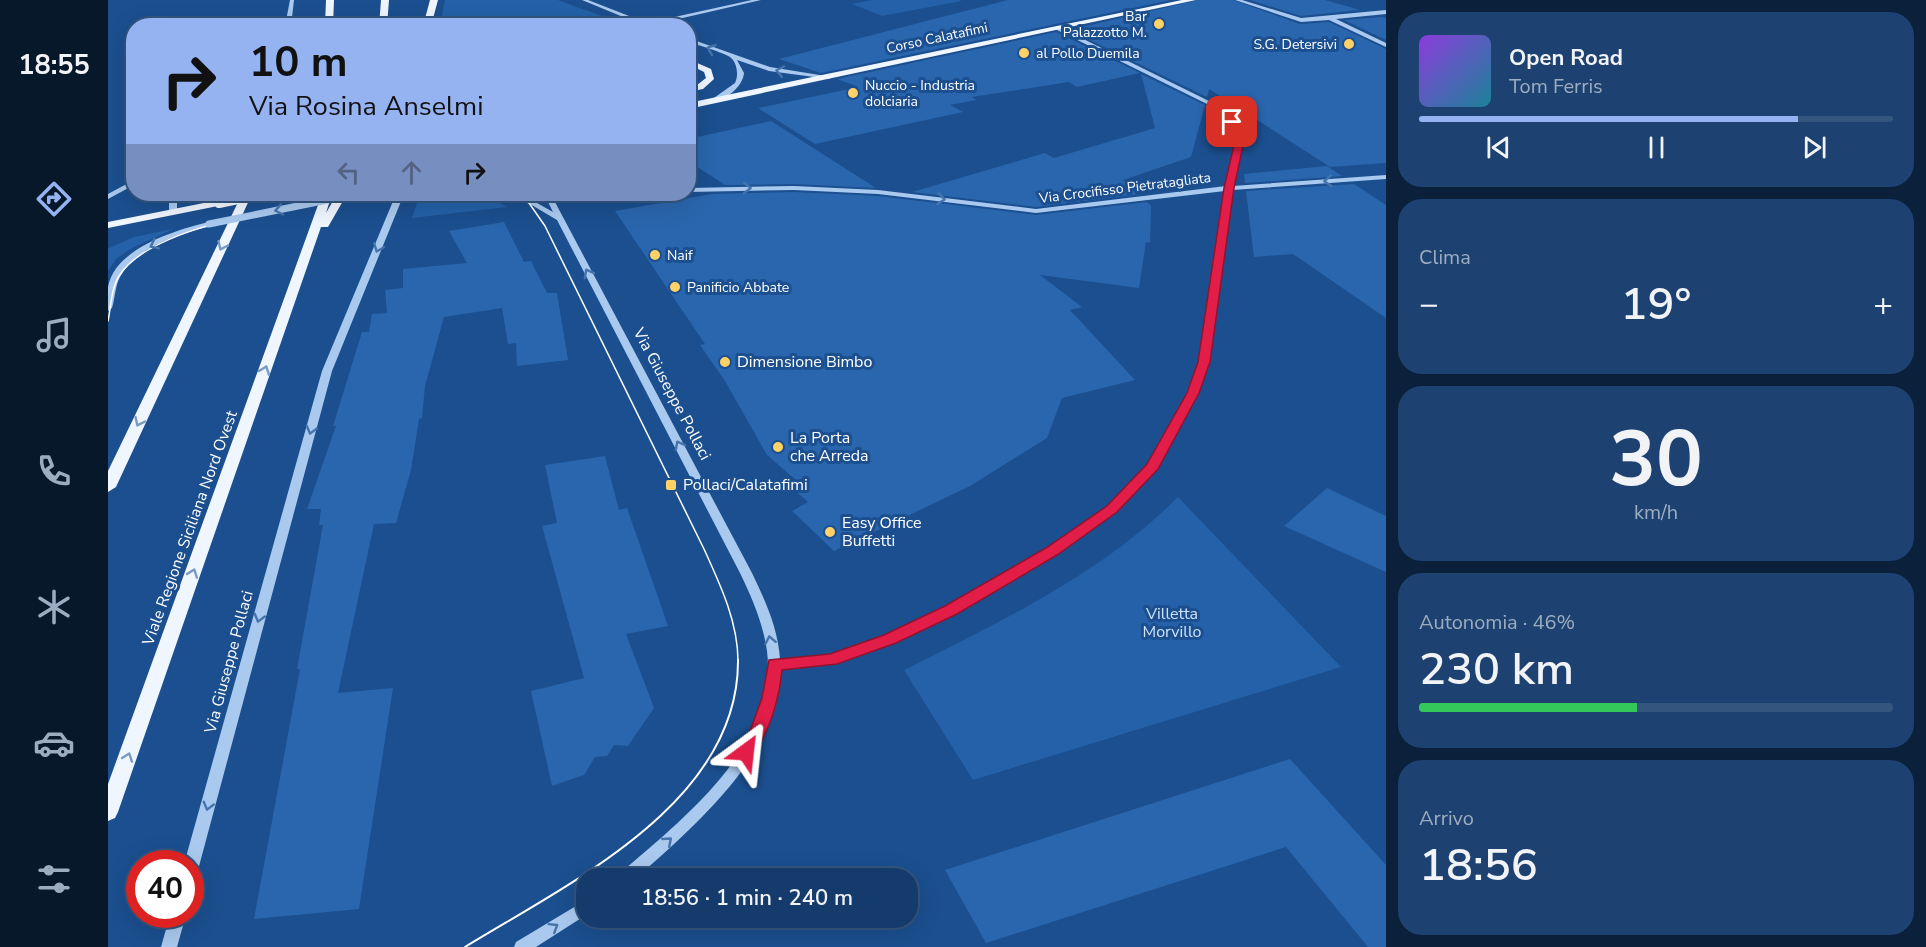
<!DOCTYPE html>
<html lang="it">
<meta charset="utf-8">
<style>
:root{--surface:#143b6b;--page:#1d4271;--text:#f1f3f6;--muted:#9dadc1;--line:#33557e;--accent:#95b2f1}
body{margin:0;font-family:"Nunito Sans",sans-serif;background:var(--page);color:var(--text);height:100vh;display:flex;flex-direction:column;font-size:22px;white-space:nowrap}
*{box-sizing:border-box;margin:0}
p{font-size:20px;color:var(--muted)}
.icon{flex:none;width:33px;height:33px;fill:none;stroke:currentColor;stroke-width:2;stroke-linecap:round;stroke-linejoin:round}
.map{position:relative;flex:1;overflow:hidden}
.panel{display:flex;flex-direction:column;gap:12px;padding:12px;background:#0b203b;width:540px}
.panel>*{flex:none}
.hud{position:absolute;left:18px;top:18px;width:570px;height:183px;border-radius:24px;box-shadow:0 6px 24px #0002,0 0 0 2px var(--line);background:#95b2f1;color:#111;overflow:hidden}
.speed{position:absolute;left:18px;top:850px;display:flex;gap:12px;font-size:30px;font-weight:700;text-align:center}
.speed>*{display:grid;place-content:center;width:78px;height:78px;border-radius:50%;background:var(--surface);box-shadow:0 6px 24px #0002,0 0 0 2px var(--line);line-height:1}
.speed .limit{border:9px solid #d22;background:#fff;color:#111}
.pin{position:absolute;display:grid;place-items:center;width:51px;height:51px;color:#fff;margin:-26px;border-radius:12px;box-shadow:0 3px 9px #0006}
.me{position:absolute;width:66px;margin:-33px;rotate:30deg;stroke-linejoin:round;filter:drop-shadow(0 0 4px #0008)}
.turn{display:flex;align-items:center;gap:21px;height:126px;padding:0 24px;font-size:27px}
.turn .icon{width:78px;height:78px;stroke-width:2.5}
.turn b{display:block;font-size:42px;line-height:51px}
.lanes{display:flex;align-items:center;height:57px;padding:0 24px;background:#0003;justify-content:center;gap:30px;direction:ltr}
.lanes .off{opacity:.35}
.big{font-size:45px;font-weight:600;line-height:1.1}
.panel .widget{flex:1;display:flex;flex-direction:column;justify-content:center;gap:9px;min-width:0;padding:0 21px;border-radius:24px;background:var(--page)}
.panel .dial{align-items:center;gap:0}
.dial b{font-size:78px;line-height:1}
.song{display:flex;align-items:center;gap:18px}
.cover{width:72px;height:72px;border-radius:9px;background:linear-gradient(135deg,hsl(270 70% 55%),hsl(190 70% 35%))}
.played{height:6px;border-radius:3px;background:linear-gradient(90deg,var(--accent) 80%,var(--line) 80%)}
.keys{display:flex;justify-content:space-around;direction:ltr}
.heat{display:flex;justify-content:space-between;align-items:center;font-size:33px;direction:ltr}
.charge{height:9px;border-radius:4px;background:linear-gradient(90deg,#34c759 46%,var(--line) 0)}
.trip{position:absolute;left:468px;top:868px;width:342px;height:60px;border-radius:24px;background:var(--surface);box-shadow:0 6px 24px #0002,0 0 0 2px var(--line);font-weight:600;line-height:60px;text-align:center}
main{display:flex;flex:1;min-height:0}
.dock{display:flex;flex-direction:column;width:108px;justify-content:space-around;align-items:center;background:#08182b;color:var(--muted)}
.dock .icon{width:42px;height:42px}
.dock .active{color:var(--accent)}
.dock b{font-size:27px;color:var(--text)}
.map>svg:first-child{display:block}
.green{fill:#2461a8}
.building{fill:#2a66ad}
.lines{fill:none;stroke-linecap:round;stroke-linejoin:round}
.minor{fill:#a9c9ee;fill-rule:evenodd}
.major{fill:#f0f6ff;fill-rule:evenodd}
.tram-far1{stroke:#fff;stroke-width:1.5}
.tram{stroke:#fff;stroke-width:2}
.minor-bridge{stroke:#a9c9ee;stroke-width:7}
.major-bridge{stroke:#f0f6ff;stroke-width:10}
.oneway{stroke:#4674ac}
.oneway2{stroke:#7b9ac1}
.route{fill:#e11d48;stroke:#92132f;stroke-width:1.5}
.poi-dot{fill:#ffd166;stroke:#1b4f8f;stroke-width:2}
.labels{text-anchor:middle;dominant-baseline:central;stroke-width:6;stroke-linejoin:round;paint-order:stroke}
.far-poi-label{font-size:14px;fill:#fff;stroke:#1b4f8f;text-anchor:start}
.far-street-label{font-size:14px;fill:#fff;stroke:#1b4f8f}
.poi-label{font-size:16px;fill:#fff;stroke:#1b4f8f;text-anchor:start}
.street-label{font-size:16px;fill:#fff;stroke:#1b4f8f}
.park-label{font-size:16px;fill:#cfe3fa;stroke:#1b4f8f}
</style>
<main>
<nav class="dock">
<b>18:55</b>
<svg class="icon active" aria-label="directions" viewBox="0 0 24 24"><path d="M12 3l9 9-9 9-9-9zM9 14v-3h6M13 9l2 2-2 2"/></svg>
<svg class="icon" aria-label="music" viewBox="0 0 24 24"><path d="M9 18V5l10-2v13"/><circle cx="6" cy="18" r="3"/><circle cx="16" cy="16" r="3"/></svg>
<svg class="icon" aria-label="phone" viewBox="0 0 24 24"><path d="M5 4h4l2 5-3 2q2 4 5 5l2-3 5 2v4C11 20 4 13 5 4z"/></svg>
<svg class="icon" aria-label="climate" viewBox="0 0 24 24"><path d="M12 3v18M4 7l16 10M4 17L20 7"/></svg>
<svg class="icon" aria-label="car" viewBox="0 0 24 24"><path d="M5 17H2v-5l4-1 3-4h7l3 4 3 1v5h-3M9 17h6M6 11h13"/><circle cx="7" cy="17" r="2"/><circle cx="17" cy="17" r="2"/></svg>
<svg class="icon" aria-label="filters" viewBox="0 0 24 24"><path d="M4 7h16M4 17h16"/><circle cx="9" cy="7" r="2"/><circle cx="15" cy="17" r="2"/></svg>
</nav>
<div class="map">
<svg width="1278" height="947" viewBox="0 0 1278 947">
<rect width="100%" height="100%" fill="#1b4f8f"/>
<path class="green" d="M337,0H450L516,24L483,18L445,16L332,25Z
M764,0H851L854,1L774,16L744,4Z
M312,194C342,192 374,190 399,207L304,218Z
M65,229L22,249L8,259L0,271V249L3,247L26,237Z
M1070,497L1233,667L865,780L796,670C893,621 992,575 1070,497Z"/>
<path class="building" d="M900,0H1063L713,73L671,59Z
M1090,0H1125L1192,24L1221,22L1278,49V163L1222,167L1101,89L1099,97L961,30Z
M1142,0H1217L1252,10L1193,16Z
M1274,17L1278,18V40L1236,20Z
M948,32L1032,73L969,87L961,82L864,97L868,100L842,105L855,112L707,144L650,108L751,87L729,79Z
M1033,74L1097,105L1083,157L1015,180L1031,194L928,207L804,192L937,153L946,158L1047,128Z
M663,121L768,188L686,184L617,185L580,161V139Z
M1219,166L1234,176L1137,183L1136,174Z
M1246,184L1278,205V318L1185,254L1146,257L1138,191Z
M686,192L770,196L928,215L1039,202L1043,206L1042,243L1038,242L1031,288L932,275L974,307L962,310L1027,380L954,398L939,438L862,486L726,551L684,511L700,502L679,484L689,481L659,455L617,381L592,345L597,344L507,211L604,194Z
M396,222L416,262L423,261L439,293H449L460,360L409,366L408,343L400,344L394,308L336,317L317,386L314,418L311,419L303,470L288,523L266,524L230,693L285,688L251,909L146,919L192,669H189L215,525H211L213,509H199L228,426H225L254,332H261L264,314L279,313L277,290L295,288V269L359,263L341,231Z
M497,456L511,510L519,508L560,626L518,634L546,708L520,746L506,745L499,756L487,757L476,775L444,786L423,691L476,678L434,526L449,523L437,465Z
M1219,488L1278,516V572L1176,526Z
M1182,759L1278,865V947H1260L1178,847L878,943L837,870Z"/>
<g class="lines">
<path class="minor" d="M182,0H186L183,26H177Z
M474,0H480L539,23L644,0H653L544,25L545,26H537Z
M1127,0H1134L1193,18L1278,10V14L1228,19L1278,43V47L1221,20L1193,22Z
M949,26L1105,103L1126,121L1135,141L1125,186L1278,175V179L1124,190L1101,362L1090,393L1049,468L1008,511L947,555L847,613L786,642L723,665L672,668C671,677 671,687 670,696C657,766 578,834 527,879H508L511,874C574,820 671,745 659,651C655,623 644,598 632,573L449,220L405,194H413L445,212L436,194H442L445,198L506,194H535L531,196L447,202L644,573C657,600 670,628 672,659L722,655L778,636L839,607L939,549L1000,507L1041,465L1080,393L1091,362L1117,191L928,213L770,194L686,190L580,192V188L686,186L770,190L928,209L1118,186L1129,141L1121,123L1101,105L947,29Z
M580,38L662,67L724,77L721,79L661,71L629,60L636,73C635,87 617,101 603,102V100L627,83C631,75 629,62 622,57C614,52 590,45 580,42Z
M26,180V185L0,199V194Z
M61,194H69V212L65,214L61,212Z
M288,194H296L224,371L90,870L87,875L82,876V864H76L214,371Z
M101,222H104V226C72,234 30,245 12,277C7,286 7,298 4,308L0,311C0,303 0,295 0,287C7,248 68,230 101,222Z
M478,900V915L428,947H406L408,942Z
M62,915H78L69,947H53Z"/>
<path class="major" d="M218,0H226L225,26H217Z
M273,0H281L279,26H271Z
M322,0H330L323,26H315Z
M1074,0H1088L580,109V103Z
M442,18L492,26L442,22L372,26Z
M580,59L603,69L606,79L595,89L580,92V87L589,85L598,78L596,72L580,64Z
M134,194H144L8,487L0,492V471Z
M214,194H224L218,213L229,194H239L220,227H213L10,812L7,818L0,821V784Z
M111,200L116,203L115,205L0,228V222Z"/>
<path class="tram-far1" d="M404,194L421,203L437,226L596,549C612,584 630,622 630,661
M0,321C3,307 3,289 11,276C44,223 195,205 255,194"/>
<path class="tram" d="M357,947C461,883 631,803 630,660"/>
<path class="minor-bridge" d="M101,224L249,194"/>
<path class="major-bridge" d="M111,203L155,194"/>
</g>
<defs><path id="oneway-chevron" d="M-2-3.5L2.5 0L-2 3.5" fill="none" stroke-width="1.6" stroke-linecap="round" stroke-linejoin="round" transform="scale(1.5)"/></defs>
<g class="oneway">
<use href="#oneway-chevron" transform="translate(603 49) rotate(-159)"/>
<use href="#oneway-chevron" transform="translate(672 71) rotate(-168)"/>
<use href="#oneway-chevron" transform="translate(1220 181) rotate(176)"/>
<use href="#oneway-chevron" transform="translate(639 188)"/>
<use href="#oneway-chevron" transform="translate(833 199) rotate(7)"/>
<use href="#oneway-chevron" transform="translate(171 210) rotate(168)"/>
<use href="#oneway-chevron" transform="translate(46 245) rotate(154)"/>
<use href="#oneway-chevron" transform="translate(270 248) rotate(112)"/>
<use href="#oneway-chevron" transform="translate(480 273) rotate(-118)"/>
<use href="#oneway-chevron" transform="translate(203 430) rotate(105)"/>
<use href="#oneway-chevron" transform="translate(571 445) rotate(-118)"/>
<use href="#oneway-chevron" transform="translate(151 618) rotate(105)"/>
<use href="#oneway-chevron" transform="translate(662 640) rotate(-101)"/>
<use href="#oneway-chevron" transform="translate(100 806) rotate(105)"/>
<use href="#oneway-chevron" transform="translate(560 841) rotate(-41)"/>
<use href="#oneway-chevron" transform="translate(446 927) rotate(-32)"/>
</g>
<g class="oneway2">
<use href="#oneway-chevron" transform="translate(114 246) rotate(115)"/>
<use href="#oneway-chevron" transform="translate(157 370) rotate(-70)"/>
<use href="#oneway-chevron" transform="translate(31 422) rotate(115)"/>
<use href="#oneway-chevron" transform="translate(85 573) rotate(-70)"/>
<use href="#oneway-chevron" transform="translate(20 757) rotate(-70)"/>
</g>
<path class="route" d="M1121,120H1126L1136,141L1126,188L1102,362L1091,393L1050,469L1009,512L949,555L849,614L788,643L729,664L674,670C671,702 662,730 644,757H631L629,752L641,734L654,698L661,660L722,654L776,635L837,606L938,548L999,506L1039,464L1079,393L1090,362L1116,188L1127,141Z"/>
<g class="poi-dot">
<circle cx="1051" cy="24" r="6"/>
<circle cx="1241" cy="44" r="6"/>
<circle cx="916" cy="53" r="6"/>
<circle cx="745" cy="93" r="6"/>
<circle cx="547" cy="255" r="6"/>
<circle cx="567" cy="287" r="6"/>
<circle cx="617" cy="362" r="6"/>
<circle cx="670" cy="447" r="6"/>
<rect x="557" y="479" width="12" height="12" rx="3"/>
<circle cx="722" cy="532" r="6"/>
</g>
<g class="labels">
<g class="far-poi-label">
<text x="1039" y="16" text-anchor="end">Bar<tspan x="1039" dy="16">Palazzotto M.</tspan></text>
<text x="1229" y="44" text-anchor="end">S.G. Detersivi</text>
<text x="928" y="53">al Pollo Duemila</text>
<text x="757" y="85">Nuccio - Industria<tspan x="757" dy="16">dolciaria</tspan></text>
<text x="559" y="255">Naif</text>
<text x="579" y="287">Panificio Abbate</text>
</g>
<g class="far-street-label">
<text transform="translate(829 38) rotate(-12)">Corso Calatafimi</text>
<text transform="translate(1017 188) rotate(-7)">Via Crocifisso Pietratagliata</text>
</g>
<g class="poi-label">
<text x="629" y="362">Dimensione Bimbo</text>
<text x="682" y="438">La Porta<tspan x="682" dy="18">che Arreda</tspan></text>
<text x="575" y="485">Pollaci/Calatafimi</text>
<text x="734" y="523">Easy Office<tspan x="734" dy="18">Buffetti</tspan></text>
</g>
<g class="street-label">
<text transform="translate(564 394) rotate(62)">Via Giuseppe Pollaci</text>
<text transform="translate(82 528) rotate(-70)">Viale Regione Siciliana Nord Ovest</text>
<text transform="translate(121 662) rotate(-75)">Via Giuseppe Pollaci</text>
</g>
<g class="park-label">
<text x="1064" y="614">Villetta<tspan x="1064" dy="18">Morvillo</tspan></text>
</g>
</g>
</svg>
<div class="speed"><div class="limit">40</div></div>
<div class="pin" style="left:1124px;top:122px;background:#d93025"><svg class="icon" aria-label="arrive" viewBox="0 0 24 24"><path d="M6 21V4h12l-3 4 3 4H6"/></svg></div>
<svg class="me" style="left:638px;top:752px" viewBox="-20 -20 40 40"><path d="M0-17L14 15 0 8-14 15z" fill="#e11d48" stroke="#fff" stroke-width="4"/></svg>
<div class="trip">18:56 · 1 min · 240 m</div>
<div class="hud">
<div class="turn"><svg class="icon" aria-label="right" viewBox="0 0 24 24"><path d="M7 20v-9h11M14 6l5 5-5 5"/></svg><div><b>10 m</b>Via Rosina Anselmi</div></div>
<div class="lanes"><svg class="icon off" aria-label="left" viewBox="0 0 24 24"><path d="M17 20v-9H6M10 6l-5 5 5 5"/></svg><svg class="icon off" aria-label="ahead" viewBox="0 0 24 24"><path d="M12 20V5M6 11l6-6 6 6"/></svg><svg class="icon" aria-label="right" viewBox="0 0 24 24"><path d="M7 20v-9h11M14 6l5 5-5 5"/></svg></div>
</div>
</div>
<section class="panel">
<div class="widget">
<div class="song"><i class="cover"></i><div><b>Open Road</b><p>Tom Ferris</p></div></div>
<div class="played"></div>
<div class="keys"><svg class="icon" aria-label="previous" viewBox="0 0 24 24"><path d="M18 5L8 12l10 7zM5 5v14"/></svg><svg class="icon" aria-label="pause" viewBox="0 0 24 24"><path d="M8 5v14M16 5v14"/></svg><svg class="icon" aria-label="next" viewBox="0 0 24 24"><path d="M6 5l10 7-10 7zM19 5v14"/></svg></div>
</div>
<div class="widget"><p>Clima</p>
<div class="heat"><a>−</a><b class="big">19°</b><a>+</a></div>
</div>
<div class="widget dial"><b>30</b><p>km/h</p></div>
<div class="widget"><p>Autonomia · 46%</p><b class="big">230 km</b><div class="charge"></div></div>
<div class="widget"><p>Arrivo</p><b class="big">18:56</b></div>
</section>
</main>
